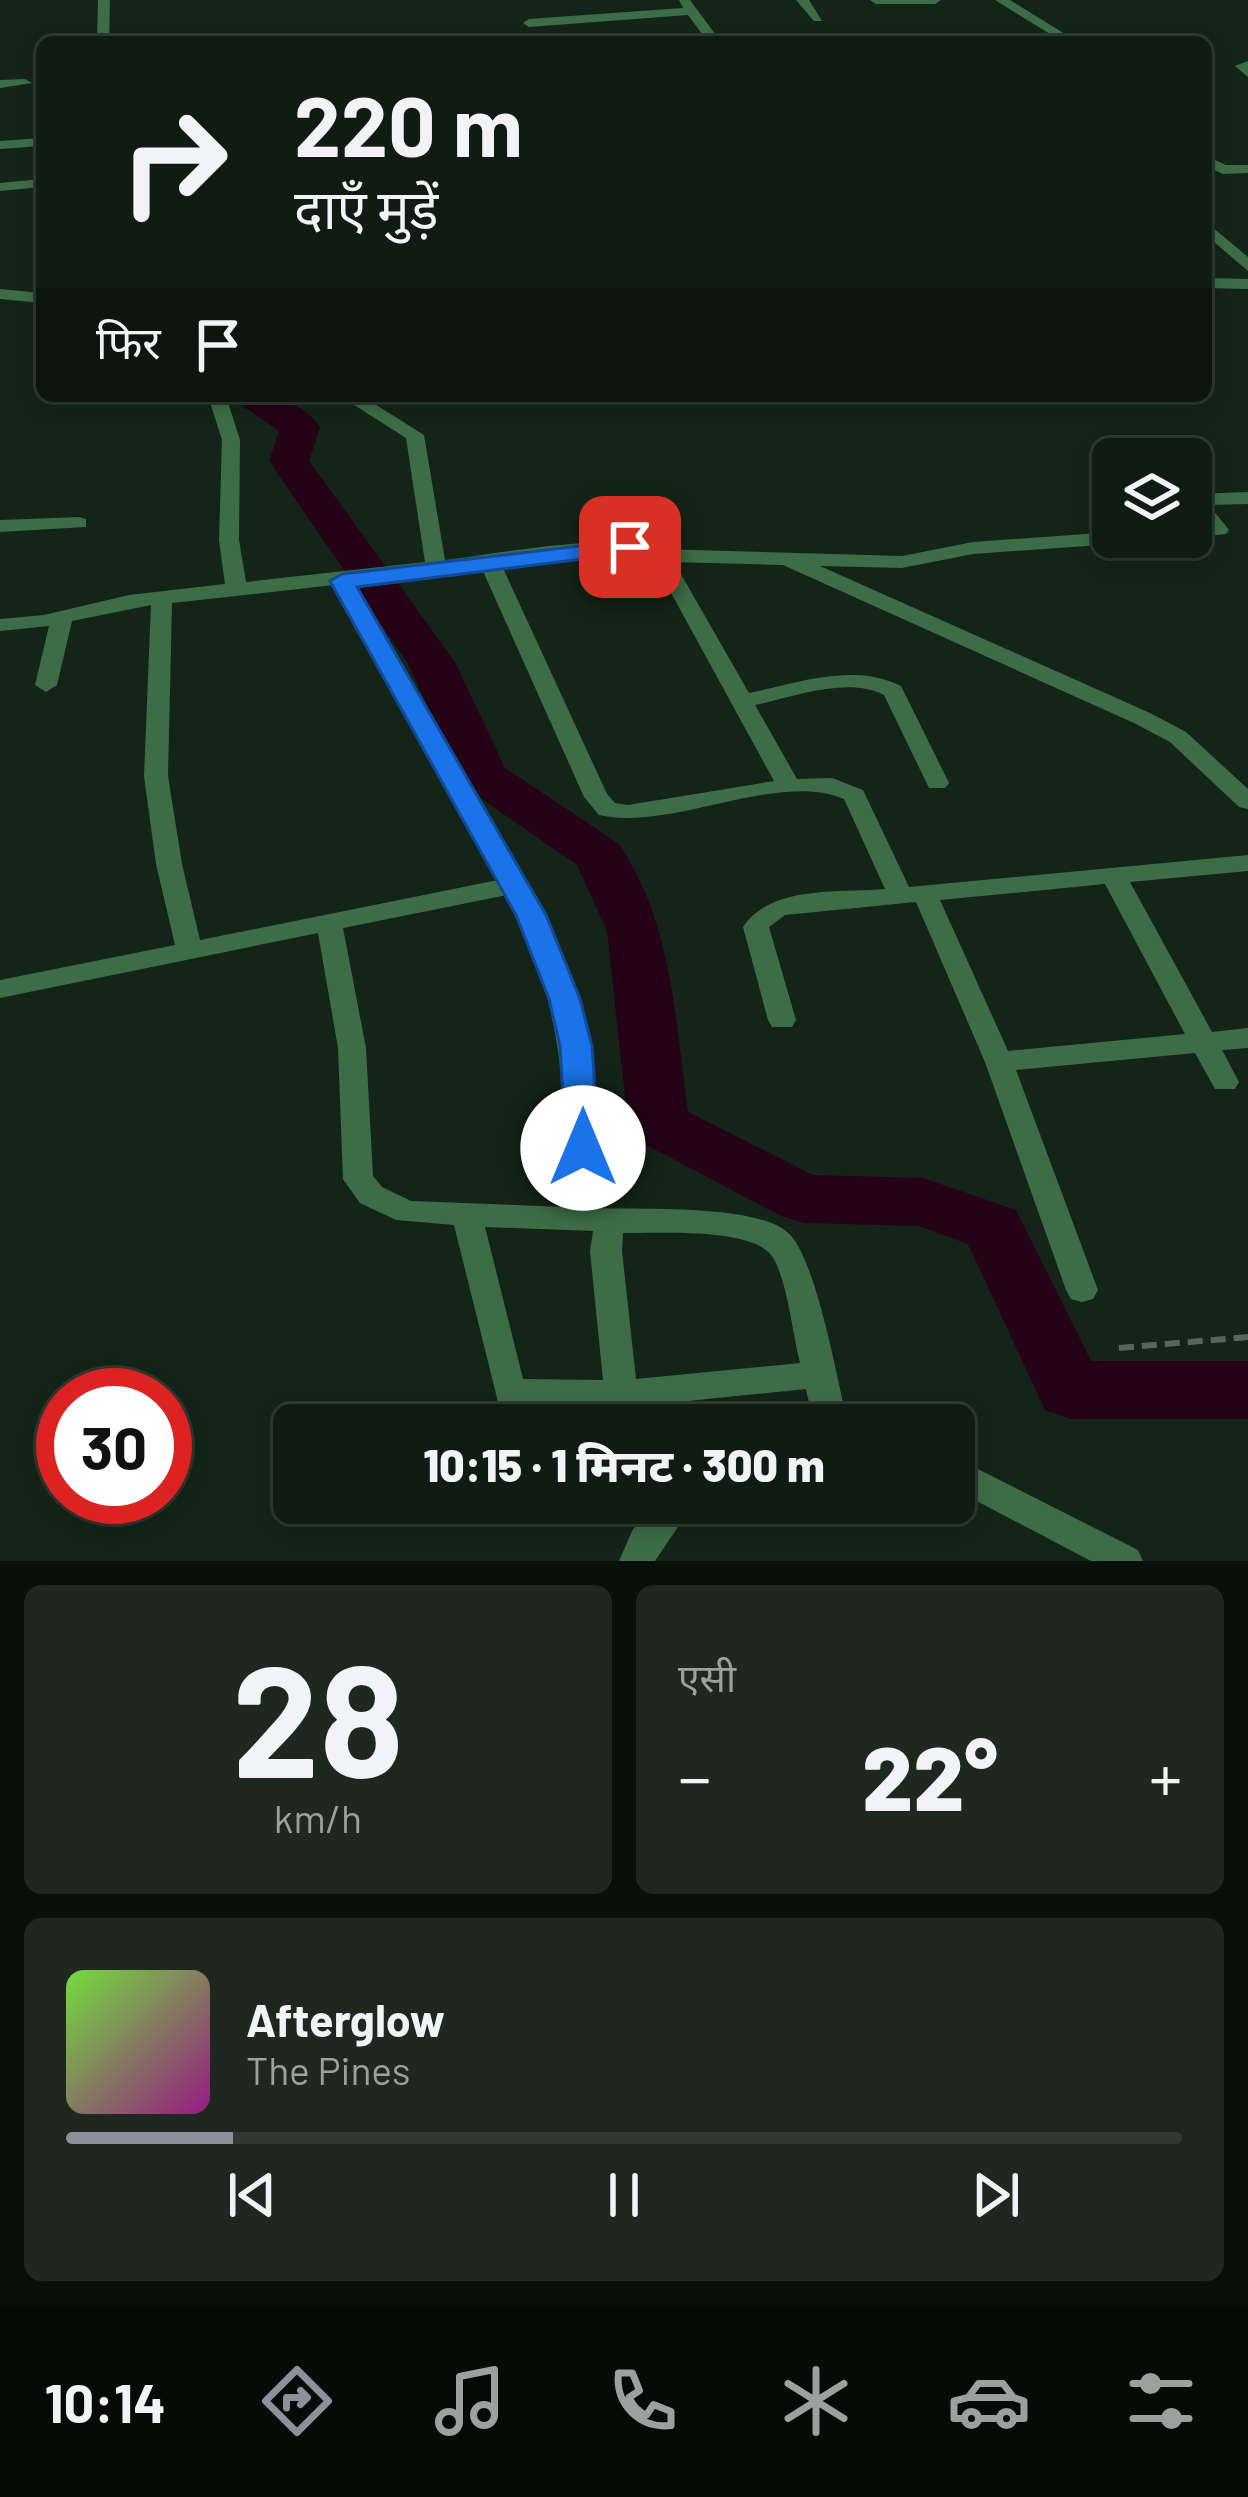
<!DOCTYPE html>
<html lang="hi">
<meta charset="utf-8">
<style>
:root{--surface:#101b12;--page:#1e2820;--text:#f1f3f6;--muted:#9ca19f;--line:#303932;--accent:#8c9099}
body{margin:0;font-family:Barlow,"Noto Sans Devanagari",sans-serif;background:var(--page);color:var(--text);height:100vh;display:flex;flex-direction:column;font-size:45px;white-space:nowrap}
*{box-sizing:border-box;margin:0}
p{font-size:39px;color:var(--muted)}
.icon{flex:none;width:66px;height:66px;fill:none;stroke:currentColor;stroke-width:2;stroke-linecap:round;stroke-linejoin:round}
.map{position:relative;height:1561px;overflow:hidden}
.side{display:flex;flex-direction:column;gap:24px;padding:24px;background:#090f0a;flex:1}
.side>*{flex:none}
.banner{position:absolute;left:36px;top:36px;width:1176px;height:366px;border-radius:18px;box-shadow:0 6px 18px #0003,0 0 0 3px var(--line);background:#101b12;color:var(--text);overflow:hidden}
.buttons{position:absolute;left:1092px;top:438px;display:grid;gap:24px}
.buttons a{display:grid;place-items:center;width:120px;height:120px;border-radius:18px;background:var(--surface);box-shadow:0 6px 18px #0003,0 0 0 3px var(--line);font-size:60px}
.speed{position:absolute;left:36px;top:1368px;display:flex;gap:24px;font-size:60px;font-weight:700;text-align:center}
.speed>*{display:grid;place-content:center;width:156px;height:156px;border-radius:50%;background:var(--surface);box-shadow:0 6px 18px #0003,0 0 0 3px var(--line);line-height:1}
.speed .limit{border:18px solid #d22;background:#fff;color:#111}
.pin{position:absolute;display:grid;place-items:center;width:102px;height:102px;color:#fff;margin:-51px;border-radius:24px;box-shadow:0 6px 18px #0006}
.me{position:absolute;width:132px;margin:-66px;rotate:0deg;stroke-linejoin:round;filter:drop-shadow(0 0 9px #0008)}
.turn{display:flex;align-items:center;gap:42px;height:252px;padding:0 60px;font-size:54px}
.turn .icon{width:156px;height:156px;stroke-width:2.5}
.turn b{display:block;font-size:84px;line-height:102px}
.then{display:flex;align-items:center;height:114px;padding:0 60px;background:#0003;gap:24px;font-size:45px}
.big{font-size:90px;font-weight:800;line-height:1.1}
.side .widget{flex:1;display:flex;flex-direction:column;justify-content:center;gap:18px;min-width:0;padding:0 42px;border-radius:18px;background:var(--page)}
.side .dial{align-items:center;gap:0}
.dial b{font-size:156px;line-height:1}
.song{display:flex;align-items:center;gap:36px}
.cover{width:144px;height:144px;border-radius:18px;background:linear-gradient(135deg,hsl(100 70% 55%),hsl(310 70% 35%))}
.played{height:12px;border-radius:6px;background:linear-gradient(90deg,var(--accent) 15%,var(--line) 15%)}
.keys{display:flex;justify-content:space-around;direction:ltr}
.heat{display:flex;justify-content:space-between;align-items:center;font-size:66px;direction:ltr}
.side .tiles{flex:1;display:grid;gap:24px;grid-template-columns:1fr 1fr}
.widget:last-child{grid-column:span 2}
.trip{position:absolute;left:273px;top:1404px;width:702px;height:120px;border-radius:18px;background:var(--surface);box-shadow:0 6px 18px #0003,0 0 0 3px var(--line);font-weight:800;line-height:120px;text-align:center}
.tab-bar{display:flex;height:192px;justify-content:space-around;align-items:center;background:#060b07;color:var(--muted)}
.tab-bar .icon{width:84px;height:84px}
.tab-bar .on{color:var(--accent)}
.tab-bar b{font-size:54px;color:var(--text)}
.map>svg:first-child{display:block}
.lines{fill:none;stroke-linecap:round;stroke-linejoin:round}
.river{fill:#260217;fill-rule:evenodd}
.path{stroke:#58655b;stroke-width:6;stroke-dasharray:15 8;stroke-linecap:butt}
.lane{fill:#3d6d46;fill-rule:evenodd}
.street{fill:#3d6d46;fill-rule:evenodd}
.route{fill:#1a73e8;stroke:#114b97;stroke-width:3}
</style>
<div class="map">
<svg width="1248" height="1561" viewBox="0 0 1248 1561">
<rect width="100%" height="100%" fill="#152418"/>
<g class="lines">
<path class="river" d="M228,396C261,396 298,396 320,427L309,461L455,662L505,768L619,844C673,924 675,1019 688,1112L813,1175L923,1178L1016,1210L1091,1361H1248V1419H1070L1045,1410L968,1244L919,1226L804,1223L781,1216L637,1140L628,1124L607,931L577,865L466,788L407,662L269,461L279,431Z"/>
<path class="path" d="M1119,1348L1248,1337"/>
<path class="lane" d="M720,396H816L810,399L742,404Z"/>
<path class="street" d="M98,0H110L109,42H97Z
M679,0H690L721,42H708L688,15L529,27L523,23L529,19L683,8Z
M796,0H809L822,21H814Z
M870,0H941L935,4H876Z
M995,0H1010L1078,42H1063Z
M1248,61V77L1235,66Z
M0,80L25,79L32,83L0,88Z
M42,138V146L0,149V141Z
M1206,156L1226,165H1248V173L1223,174L1206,166Z
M42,179V187L0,191V183Z
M1206,222L1248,257V271L1206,235Z
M1206,278L1248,279V289L1206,288Z
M0,289L42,293V303L0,299Z
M208,396H226L240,440L239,540L246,582L425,562L406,438L340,396H362L424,435L445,560C491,555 620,530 658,549L902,556L973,542L1113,532V537H1138L1128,543L973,554L902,568L820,566L1150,713L1186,732L1248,789V809L1239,807L1170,742L1134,723L783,565L674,562L749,693C797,683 854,662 901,686L949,783L945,788H929L884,695C848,676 793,697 755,705L797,779L832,778L863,790L909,887L1248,855V871L1130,882L1212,1032L1248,1028V1048L1222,1050L1239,1082L1235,1089H1215L1195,1053L1016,1070L1098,1290L1093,1299L1082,1302L1071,1299L1066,1290L985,1062L916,902L785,915L769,927L796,1020L792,1027H772L768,1020L743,927C771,885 839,893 885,889L844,799C779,770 671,832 599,815L584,797L482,569L353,583L544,915C586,1020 598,1096 596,1208C641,1210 754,1204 787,1232C816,1255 838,1384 848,1425H814L806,1389L639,1406L641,1425H607L605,1407L510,1406L498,1402L454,1225L396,1220L360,1203L343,1179L338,1048L318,933L0,998V980L175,945L156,864L144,776L151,605L72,621L57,685L46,692L35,685L49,626L0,631V619L44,615L129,595L225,584L219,540L222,440ZM614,554L641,556L658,569L774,781L628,805L615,803L607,794L502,566ZM334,585L498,880L200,940L182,864L168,776L172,603ZM1105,884L1185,1034L1008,1051L940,900ZM507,895C560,991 569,1099 565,1207L411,1201L382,1187L373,1176L366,1048L343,928ZM485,1227L593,1231L590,1251L603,1380L523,1379ZM623,1233C659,1234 760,1226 775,1261C789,1291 792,1331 800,1363L636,1379L622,1251Z
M1248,492V504L1209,505L1229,530L1226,534L1191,538L1187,537H1191V526L1204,525L1191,508V494Z
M79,517L86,519V527L0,532V520Z
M954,1457L1138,1550L1143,1561H1091L954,1489Z
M656,1503H694L655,1561H619L633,1529Z"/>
</g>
<path class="route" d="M630,540L642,547L639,552L357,587L546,915L580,999L592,1046L599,1148L594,1156H571L566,1148L560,1046L549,999L516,915L330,581L342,574Z"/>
</svg>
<div class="buttons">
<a><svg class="icon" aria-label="layers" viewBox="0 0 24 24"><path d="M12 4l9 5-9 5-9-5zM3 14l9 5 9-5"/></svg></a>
</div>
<div class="speed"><div class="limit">30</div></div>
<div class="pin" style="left:630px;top:547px;background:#d93025"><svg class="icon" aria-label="arrive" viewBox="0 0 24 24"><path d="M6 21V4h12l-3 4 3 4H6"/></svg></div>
<svg class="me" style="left:583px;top:1148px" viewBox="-20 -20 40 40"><circle r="19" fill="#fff"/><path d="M0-13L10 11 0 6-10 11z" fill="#1a73e8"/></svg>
<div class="trip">10:15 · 1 मिनट · 300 m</div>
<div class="banner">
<div class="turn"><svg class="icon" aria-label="right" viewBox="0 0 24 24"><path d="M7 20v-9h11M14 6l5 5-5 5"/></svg><div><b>220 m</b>दाएँ मुड़ें</div></div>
<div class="then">फिर<svg class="icon" aria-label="arrive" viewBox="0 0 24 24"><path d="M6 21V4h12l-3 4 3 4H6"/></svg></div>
</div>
</div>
<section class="side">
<div class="tiles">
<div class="widget dial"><b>28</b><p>km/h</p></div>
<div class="widget"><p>एसी</p>
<div class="heat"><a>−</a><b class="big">22°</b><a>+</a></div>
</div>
<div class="widget">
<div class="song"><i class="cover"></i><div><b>Afterglow</b><p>The Pines</p></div></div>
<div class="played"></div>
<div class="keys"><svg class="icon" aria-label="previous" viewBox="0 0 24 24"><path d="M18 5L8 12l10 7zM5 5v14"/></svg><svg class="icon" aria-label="pause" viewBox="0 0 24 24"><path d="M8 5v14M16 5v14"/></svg><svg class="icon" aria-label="next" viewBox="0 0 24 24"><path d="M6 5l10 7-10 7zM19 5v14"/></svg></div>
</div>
</div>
</section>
<nav class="tab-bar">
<b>10:14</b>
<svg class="icon on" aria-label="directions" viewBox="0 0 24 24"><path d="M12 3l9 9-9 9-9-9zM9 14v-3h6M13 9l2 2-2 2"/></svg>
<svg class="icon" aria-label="music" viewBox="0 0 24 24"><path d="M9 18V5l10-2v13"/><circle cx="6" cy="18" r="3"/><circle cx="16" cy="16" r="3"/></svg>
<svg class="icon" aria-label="phone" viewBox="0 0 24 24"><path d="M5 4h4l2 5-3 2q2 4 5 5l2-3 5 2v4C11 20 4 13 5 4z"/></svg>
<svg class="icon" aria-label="climate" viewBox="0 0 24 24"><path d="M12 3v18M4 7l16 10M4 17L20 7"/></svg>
<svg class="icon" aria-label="car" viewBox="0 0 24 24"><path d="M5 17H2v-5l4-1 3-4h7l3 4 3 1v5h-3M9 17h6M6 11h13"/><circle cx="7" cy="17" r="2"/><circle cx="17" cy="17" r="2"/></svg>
<svg class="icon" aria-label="filters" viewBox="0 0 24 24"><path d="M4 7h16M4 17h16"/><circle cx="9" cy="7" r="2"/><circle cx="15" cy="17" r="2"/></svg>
</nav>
